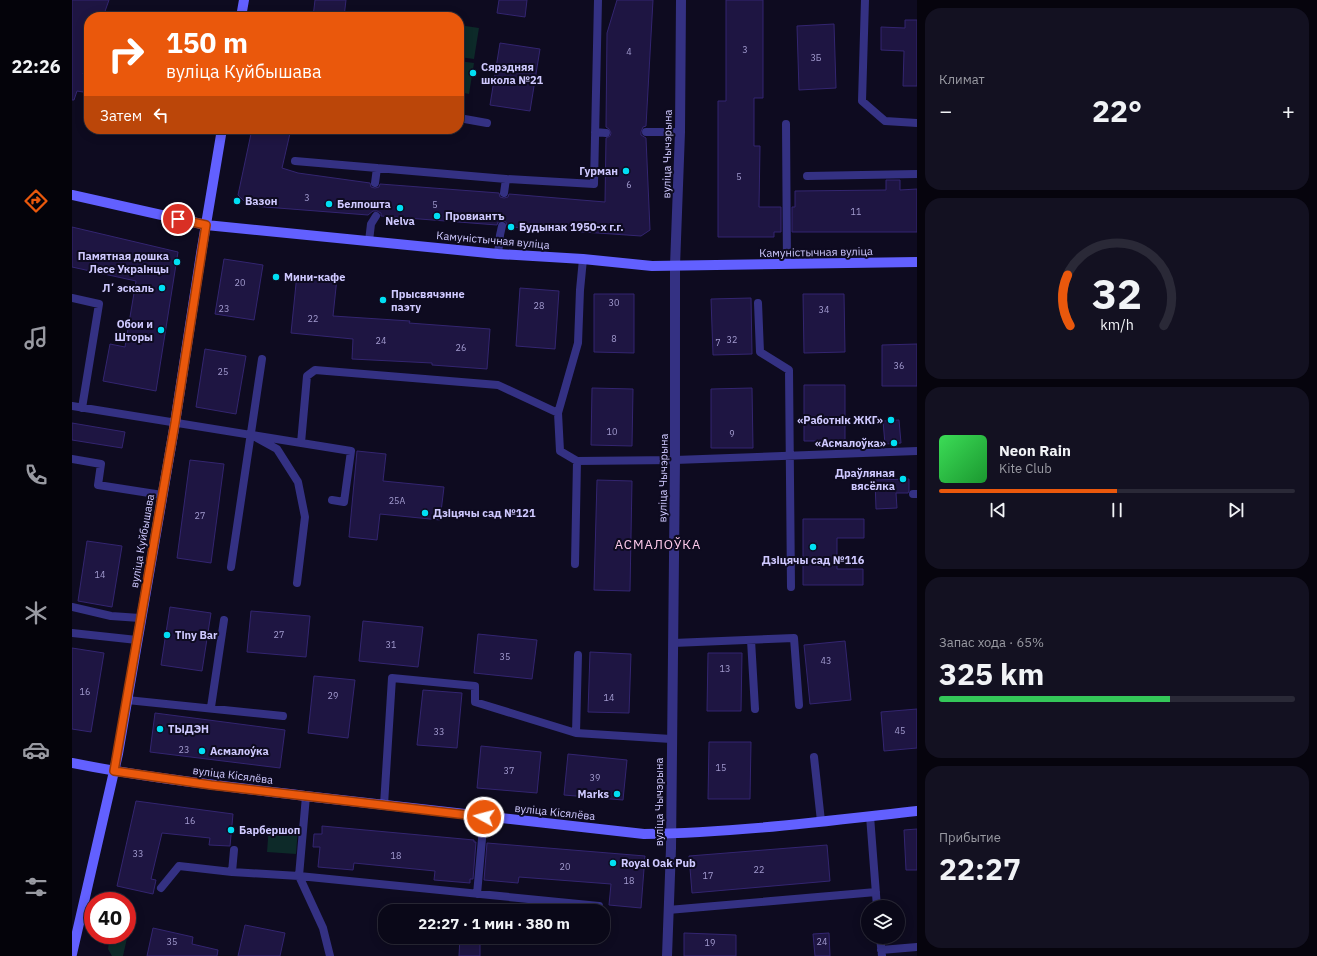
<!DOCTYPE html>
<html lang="ru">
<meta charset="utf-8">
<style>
:root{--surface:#0a0818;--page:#131121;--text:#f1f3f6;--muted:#999aa2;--line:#2a2937;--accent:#ea580c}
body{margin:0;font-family:"IBM Plex Sans",sans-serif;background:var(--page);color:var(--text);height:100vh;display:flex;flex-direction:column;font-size:15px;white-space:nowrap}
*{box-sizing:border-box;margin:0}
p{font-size:13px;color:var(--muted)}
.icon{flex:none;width:22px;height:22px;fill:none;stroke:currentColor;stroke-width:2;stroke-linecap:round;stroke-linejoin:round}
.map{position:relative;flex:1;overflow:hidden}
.drawer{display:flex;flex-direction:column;gap:8px;padding:8px;background:#06040d;width:400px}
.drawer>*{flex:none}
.banner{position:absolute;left:12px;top:12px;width:380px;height:122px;border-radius:16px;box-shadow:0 2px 10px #0003,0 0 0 1px var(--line);background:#ea580c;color:#fff;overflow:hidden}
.controls{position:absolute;left:789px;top:900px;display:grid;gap:8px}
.controls a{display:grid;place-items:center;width:44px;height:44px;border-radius:50%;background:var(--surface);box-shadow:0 2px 10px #0003,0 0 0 1px var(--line);font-size:20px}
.speed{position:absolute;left:12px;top:892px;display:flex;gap:8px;font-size:20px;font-weight:700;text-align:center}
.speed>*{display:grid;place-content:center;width:52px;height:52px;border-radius:50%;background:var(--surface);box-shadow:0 2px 10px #0003,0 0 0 1px var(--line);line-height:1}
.speed .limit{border:6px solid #d22;background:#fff;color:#111}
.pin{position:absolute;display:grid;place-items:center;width:34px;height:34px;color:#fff;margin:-17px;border:2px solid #fff;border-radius:50%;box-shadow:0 1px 4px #0007}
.me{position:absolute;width:44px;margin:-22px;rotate:277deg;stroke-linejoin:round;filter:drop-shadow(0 0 3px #0008)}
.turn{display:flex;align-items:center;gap:14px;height:84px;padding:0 16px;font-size:18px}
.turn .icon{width:52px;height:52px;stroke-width:2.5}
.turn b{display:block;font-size:28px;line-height:34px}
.then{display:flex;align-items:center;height:38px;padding:0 16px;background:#0003;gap:8px;font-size:15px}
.big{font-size:30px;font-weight:800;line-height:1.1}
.drawer .widget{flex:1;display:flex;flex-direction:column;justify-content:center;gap:6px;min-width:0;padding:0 14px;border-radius:16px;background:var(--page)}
.drawer .dial{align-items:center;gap:0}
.dial svg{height:104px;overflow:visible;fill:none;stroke:var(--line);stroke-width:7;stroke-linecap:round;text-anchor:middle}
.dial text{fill:var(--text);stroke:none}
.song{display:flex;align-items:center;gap:12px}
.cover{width:48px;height:48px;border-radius:6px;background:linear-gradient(135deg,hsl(130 70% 55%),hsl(130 70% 35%))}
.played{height:4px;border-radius:2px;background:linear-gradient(90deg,var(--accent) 50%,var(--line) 50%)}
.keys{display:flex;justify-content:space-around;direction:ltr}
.heat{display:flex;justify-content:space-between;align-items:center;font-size:22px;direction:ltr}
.charge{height:6px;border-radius:3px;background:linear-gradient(90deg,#34c759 65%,var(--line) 0)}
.trip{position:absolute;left:306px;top:904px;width:232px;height:40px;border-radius:16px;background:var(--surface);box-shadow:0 2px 10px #0003,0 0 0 1px var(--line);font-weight:800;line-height:40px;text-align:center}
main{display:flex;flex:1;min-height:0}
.dock{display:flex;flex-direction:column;width:72px;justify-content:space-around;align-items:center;background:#04030a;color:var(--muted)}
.dock .icon{width:28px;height:28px}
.dock .active{color:var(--accent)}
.dock b{font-size:18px;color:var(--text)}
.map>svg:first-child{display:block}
.green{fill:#0d2a29}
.building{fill:#1e1542;stroke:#332570}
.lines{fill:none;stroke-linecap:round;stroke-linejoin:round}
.lane{stroke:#343183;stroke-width:8}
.street{stroke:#343183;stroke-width:10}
.secondary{stroke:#6260ff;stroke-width:10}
.route-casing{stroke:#983908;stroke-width:10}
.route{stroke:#ea580c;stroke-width:7}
.poi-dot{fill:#00dff4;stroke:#0e0b20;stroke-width:1.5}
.labels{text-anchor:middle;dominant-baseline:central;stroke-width:4;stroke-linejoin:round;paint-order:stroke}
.number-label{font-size:9px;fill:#a39cd0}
.poi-label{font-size:11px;font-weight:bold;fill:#cfc9ff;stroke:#0e0b20;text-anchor:start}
.street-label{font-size:11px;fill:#cfc9ff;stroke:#0e0b20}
.quarter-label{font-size:13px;letter-spacing:1px;fill:#ffcbed;stroke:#0e0b20}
</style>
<main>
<nav class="dock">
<b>22:26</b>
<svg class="icon active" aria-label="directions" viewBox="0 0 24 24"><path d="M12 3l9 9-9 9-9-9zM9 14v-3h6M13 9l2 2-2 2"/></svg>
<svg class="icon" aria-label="music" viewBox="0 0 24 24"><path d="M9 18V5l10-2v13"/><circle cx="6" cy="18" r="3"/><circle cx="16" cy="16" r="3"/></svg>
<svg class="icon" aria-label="phone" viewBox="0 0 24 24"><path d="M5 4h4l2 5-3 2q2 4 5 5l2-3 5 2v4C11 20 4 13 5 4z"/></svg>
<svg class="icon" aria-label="climate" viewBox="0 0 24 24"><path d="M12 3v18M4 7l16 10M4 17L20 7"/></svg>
<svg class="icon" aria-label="car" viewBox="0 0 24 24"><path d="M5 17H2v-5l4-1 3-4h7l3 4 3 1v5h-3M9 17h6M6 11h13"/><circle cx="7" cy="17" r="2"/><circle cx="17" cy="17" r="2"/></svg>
<svg class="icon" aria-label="filters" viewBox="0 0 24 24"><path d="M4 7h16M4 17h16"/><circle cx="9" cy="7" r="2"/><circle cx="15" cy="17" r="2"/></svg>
</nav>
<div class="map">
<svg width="845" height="956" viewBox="0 0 845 956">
<rect width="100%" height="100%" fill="#0e0b20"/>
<path class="green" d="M387,25L407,28L402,59L387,57Z
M387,61L402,63L397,94L387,92Z
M197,826L226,828L224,854L195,852Z
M55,919L59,920L51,956H40L36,949L38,935H55Z"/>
<path class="building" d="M0,0H37L31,17H17V58L11,74L16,76L11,92L5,91L2,100H0Z
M243,0H274L272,17H241Z
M427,0H455L453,17L425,13Z
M545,0H581L574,126L571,127L569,132V135L574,138L578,230L569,236L439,227L435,226L434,222L431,221L426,222L425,225L309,216V213L305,211H301L296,215L180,206L175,204L166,195L180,129H219L210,168L226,173L298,183L299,187L303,188L307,187L308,184L427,193L428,197L432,198L436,197L437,194L533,202L534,138L538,136L539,133L537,129L534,127L535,33Z
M654,0H691V98H682V146H688L687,207H709V232H702V237H646V101H654Z
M833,20H845V86H831L832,51L809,50V27L833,28Z
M762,24L764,88L727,90L725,26Z
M428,43L468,49L458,111L418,105Z
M814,180H828V190L845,189V232H720V207H723V191L814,190Z
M0,227L106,252L84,391L31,381L38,344L53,347L64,281L0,267Z
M152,259L191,265L182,320L143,314Z
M225,274L265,278L261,316L338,321L337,323L418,329L415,369L360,365V363L280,359L281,339L219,333Z
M448,288L487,291L483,349L444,346Z
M522,294H562V353L522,352Z
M731,294H772L773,352L732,353Z
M679,298L680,354L641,355L639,299Z
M845,344V386H810V345Z
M133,349L174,356L164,414L124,407Z
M732,385H773V441H732Z
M520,388L561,389L560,446L519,445Z
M680,388L681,448H639V389Z
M827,420L829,443L813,444L811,421Z
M0,423L53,432L50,448L0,440Z
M285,451L314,454L311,481L372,487L368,520L308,514L305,540L277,537Z
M118,460L152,464L139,563L105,558Z
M837,479V491L836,493H824L825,508L804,509L803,480Z
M525,480L560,481L558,591L522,590Z
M731,519H792V538H765V569H791V585H731Z
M15,541L50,546L40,607L6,601Z
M98,607L139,613L130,671L89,665Z
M179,611L238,616L234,657L175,652Z
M291,621L351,627L346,667L287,661Z
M406,634L465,640L460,679L402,673Z
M773,641L779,700L738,704L732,645Z
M0,648L32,653L19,732L0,729Z
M518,652L559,654L557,713L516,712Z
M636,653H670L669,711H635Z
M242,676L283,680L276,738L236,733Z
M351,690L390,693L385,748L345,745Z
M845,709V748L812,751L809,712Z
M83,713L213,730L208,768L78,752Z
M637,742H679L678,799H636Z
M409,746L469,752L465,793L405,788Z
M496,754L555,760L551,800L492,795Z
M64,801L161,814L158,846L137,845L138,838L90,833L79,879L84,880L81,894L45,886Z
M250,826L402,840V842H404L401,879H398V883L362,880L363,871L282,863L281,870L246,867L248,847H241L242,834H250Z
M845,829V870H834L832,830Z
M415,843L573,856L569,908L537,905L539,884L447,877L446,883L412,880Z
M755,845L758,881L620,893L617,856Z
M173,925L213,933L208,956H166Z
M81,928L121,937L120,944L146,950L145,956H75Z
M612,933L664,935V956H612Z
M757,933L758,956H743L741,934Z
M388,937H408V956H387Z"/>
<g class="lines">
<path class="lane" d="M793,0L790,101L813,121L845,123
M387,118L415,123
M714,124L715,264
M523,132L534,133
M574,132H608
M223,161L434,179L522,184L526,0
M735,176L845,174
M303,183L305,168
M432,193L434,179
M297,241L299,224L304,216
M426,254L428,235L430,226
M0,298L27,304L10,408
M686,303L688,352L717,370L719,587
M0,406L279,451L272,502L260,500
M185,438L205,449L226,482L233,517L225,583
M229,443L235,376L243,370L426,385L486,413
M0,459L29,464L26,485L90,495
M505,461L603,460L845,451
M841,494H845
M503,564L505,461L488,451L486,413L506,343L508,290L511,259
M159,567L190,359
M0,607L39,616L68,618
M0,633L65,640
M679,640L683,709
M601,643L722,638L727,705
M55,700L211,716
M139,707L152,620
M504,733L506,655
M742,757L749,821
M234,796L227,876L251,928L258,956
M312,805L320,678L403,686V702L504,733L599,739
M798,816L805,907
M160,872L162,850
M89,888L107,866L160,872L227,876L527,906
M405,894L412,817
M596,910L804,892
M808,937L810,956
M809,950L845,947"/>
<path class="street" d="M595,956L599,848L603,460V266L608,132L609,0"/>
<path class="secondary" d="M169,17L172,0
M0,195L134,225L426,254L511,259L580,266L845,262
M0,763C80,779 161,787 242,797C352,810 462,822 572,834C663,833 755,821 845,811
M0,954L46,754L103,423L129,254L150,129"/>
</g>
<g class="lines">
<defs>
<path id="route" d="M106,219L134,225L103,423L42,771L139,785L412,817"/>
</defs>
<use href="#route" class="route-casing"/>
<use href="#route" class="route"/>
</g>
<g class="poi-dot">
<circle cx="401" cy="73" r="4"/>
<circle cx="554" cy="171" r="4"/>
<circle cx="165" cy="201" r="4"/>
<circle cx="257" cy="204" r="4"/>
<circle cx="328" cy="208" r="4"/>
<circle cx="365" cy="216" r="4"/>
<circle cx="439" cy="227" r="4"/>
<circle cx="105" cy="262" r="4"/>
<circle cx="204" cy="277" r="4"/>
<circle cx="90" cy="288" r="4"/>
<circle cx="311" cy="300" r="4"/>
<circle cx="89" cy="330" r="4"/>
<circle cx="819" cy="420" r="4"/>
<circle cx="822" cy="443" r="4"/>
<circle cx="831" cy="479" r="4"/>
<circle cx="353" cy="513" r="4"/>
<circle cx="741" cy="547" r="4"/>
<circle cx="95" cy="635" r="4"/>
<circle cx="88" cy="729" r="4"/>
<circle cx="130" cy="751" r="4"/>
<circle cx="545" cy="794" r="4"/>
<circle cx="159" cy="830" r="4"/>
<circle cx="541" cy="863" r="4"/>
</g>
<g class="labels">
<g class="number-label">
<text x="673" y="49">3</text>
<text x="557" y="51">4</text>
<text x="744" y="57">3Б</text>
<text x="667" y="176">5</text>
<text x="557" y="184">6</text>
<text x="235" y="197">3</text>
<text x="363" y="204">5</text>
<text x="784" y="211">11</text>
<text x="168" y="282">20</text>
<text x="542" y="302">30</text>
<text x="467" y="305">28</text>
<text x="152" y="308">23</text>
<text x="752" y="309">34</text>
<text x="241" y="318">22</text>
<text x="542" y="338">8</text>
<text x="660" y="339">32</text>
<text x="309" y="340">24</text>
<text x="646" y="342">7</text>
<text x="389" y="347">26</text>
<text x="827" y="365">36</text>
<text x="151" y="371">25</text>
<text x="540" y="431">10</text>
<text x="660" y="433">9</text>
<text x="325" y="500">25А</text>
<text x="128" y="515">27</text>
<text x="28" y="574">14</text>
<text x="207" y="634">27</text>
<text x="319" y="644">31</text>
<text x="433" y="656">35</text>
<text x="754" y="660">43</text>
<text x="653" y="668">13</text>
<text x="13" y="691">16</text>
<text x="261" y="695">29</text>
<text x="537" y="697">14</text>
<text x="828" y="730">45</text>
<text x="367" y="731">33</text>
<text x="112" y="749">23</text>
<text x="649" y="767">15</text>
<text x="437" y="770">37</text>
<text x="523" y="777">39</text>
<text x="118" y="820">16</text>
<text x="66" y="853">33</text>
<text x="324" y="855">18</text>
<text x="493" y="866">20</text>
<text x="687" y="869">22</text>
<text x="636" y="875">17</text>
<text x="557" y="880">18</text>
<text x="100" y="941">35</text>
<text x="750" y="941">24</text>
<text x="638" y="942">19</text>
</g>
<g class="poi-label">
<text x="409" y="67">Сярэдняя<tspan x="409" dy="13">школа №21</tspan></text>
<text x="546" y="171" text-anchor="end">Гурман</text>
<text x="173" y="201">Вазон</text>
<text x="265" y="204">Белпошта</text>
<text x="373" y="216">Провиантъ</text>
<text x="328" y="221" text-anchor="middle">Nelva</text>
<text x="447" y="227">Будынак 1950-х г.г.</text>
<text x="97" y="256" text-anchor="end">Памятная дошка<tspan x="97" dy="13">Лесе Украінцы</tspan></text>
<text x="212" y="277">Мини-кафе</text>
<text x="82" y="288" text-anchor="end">Лʼэскаль</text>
<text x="319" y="294">Прысвячэнне<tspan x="319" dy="13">паэту</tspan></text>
<text x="81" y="324" text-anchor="end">Обои и<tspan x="81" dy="13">Шторы</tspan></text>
<text x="811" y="420" text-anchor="end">«Работнік ЖКГ»</text>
<text x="814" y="443" text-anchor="end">«Асмалоўка»</text>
<text x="823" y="473" text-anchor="end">Драўляная<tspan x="823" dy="13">вясёлка</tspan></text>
<text x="361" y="513">Дзіцячы сад №121</text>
<text x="741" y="560" text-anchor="middle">Дзіцячы сад №116</text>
<text x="103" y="635">Tiny Bar</text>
<text x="96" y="729">ТЫДЭН</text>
<text x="138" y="751">Асмалоу́ка</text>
<text x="537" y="794" text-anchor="end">Marks</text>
<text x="167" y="830">Барбершоп</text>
<text x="549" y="863">Royal Oak Pub</text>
</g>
<g class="street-label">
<text transform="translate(595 154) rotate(-89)">вуліца Чычэрына</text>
<text transform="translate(421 240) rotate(5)">Камуністычная вуліца</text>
<text transform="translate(744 252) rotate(-1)">Камуністычная вуліца</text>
<text transform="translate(591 478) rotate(-89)">вуліца Чычэрына</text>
<text transform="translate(70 541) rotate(-80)">вуліца Куйбышава</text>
<text transform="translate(161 775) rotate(7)">вуліца Кісялёва</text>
<text transform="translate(587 802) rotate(-90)">вуліца Чычэрына</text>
<text transform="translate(483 812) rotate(6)">вуліца Кісялёва</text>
</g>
<g class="quarter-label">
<text x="586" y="544">АСМАЛОЎКА</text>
</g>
</g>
</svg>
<div class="controls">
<a><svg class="icon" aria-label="layers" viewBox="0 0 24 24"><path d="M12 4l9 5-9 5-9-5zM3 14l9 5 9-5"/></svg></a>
</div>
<div class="speed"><div class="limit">40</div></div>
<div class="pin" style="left:106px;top:219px;background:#d93025"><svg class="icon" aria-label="arrive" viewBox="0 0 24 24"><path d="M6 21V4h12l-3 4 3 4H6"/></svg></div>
<svg class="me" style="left:412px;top:817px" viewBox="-20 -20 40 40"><circle r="17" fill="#ea580c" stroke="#fff" stroke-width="3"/><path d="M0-11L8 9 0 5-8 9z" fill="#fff"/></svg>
<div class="trip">22:27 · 1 мин · 380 m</div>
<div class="banner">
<div class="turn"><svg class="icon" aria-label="right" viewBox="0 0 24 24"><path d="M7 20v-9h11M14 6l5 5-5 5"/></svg><div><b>150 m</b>вуліца Куйбышава</div></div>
<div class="then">Затем<svg class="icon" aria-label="left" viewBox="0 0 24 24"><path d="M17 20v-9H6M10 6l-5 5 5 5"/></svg></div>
</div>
</div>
<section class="drawer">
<div class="widget"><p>Климат</p>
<div class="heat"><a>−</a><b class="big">22°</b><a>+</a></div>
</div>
<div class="widget dial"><svg viewBox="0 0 100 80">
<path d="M14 69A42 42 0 1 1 86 69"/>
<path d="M14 69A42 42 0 0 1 12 30" stroke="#ea580c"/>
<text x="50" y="56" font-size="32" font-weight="700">32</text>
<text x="50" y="72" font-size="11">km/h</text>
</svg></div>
<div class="widget">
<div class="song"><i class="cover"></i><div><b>Neon Rain</b><p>Kite Club</p></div></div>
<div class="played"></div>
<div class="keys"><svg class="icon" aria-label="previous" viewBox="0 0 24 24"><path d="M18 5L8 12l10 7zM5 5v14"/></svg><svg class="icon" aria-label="pause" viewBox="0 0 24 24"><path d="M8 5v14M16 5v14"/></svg><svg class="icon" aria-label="next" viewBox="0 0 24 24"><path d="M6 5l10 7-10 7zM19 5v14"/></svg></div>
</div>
<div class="widget"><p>Запас хода · 65%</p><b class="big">325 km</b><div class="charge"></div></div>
<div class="widget"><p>Прибытие</p><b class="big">22:27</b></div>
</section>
</main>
